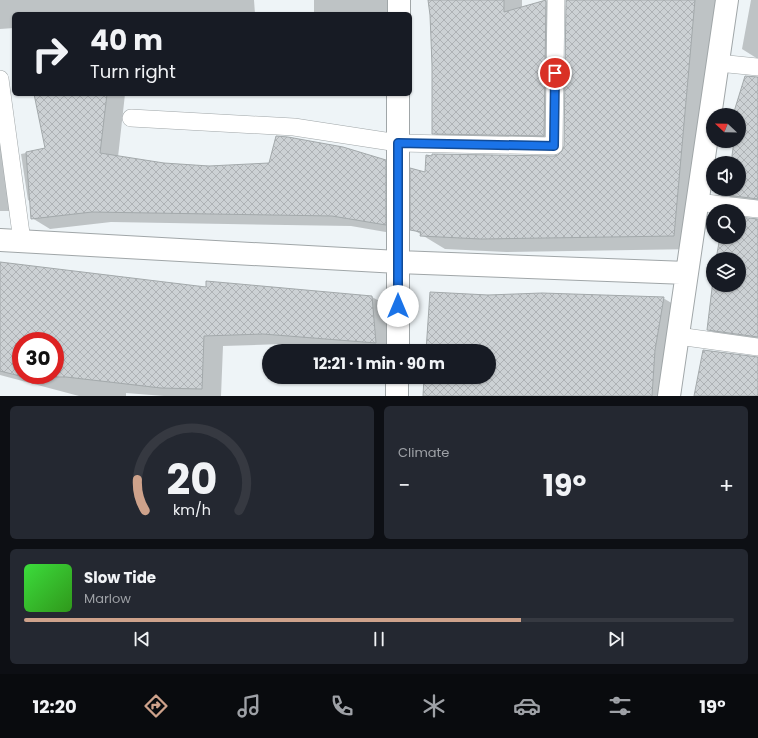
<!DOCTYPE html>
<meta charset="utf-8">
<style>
:root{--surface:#171b24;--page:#242831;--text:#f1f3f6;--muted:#9ea1a6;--line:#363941;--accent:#cea28b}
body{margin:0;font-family:Poppins,sans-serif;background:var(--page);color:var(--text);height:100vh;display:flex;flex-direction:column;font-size:15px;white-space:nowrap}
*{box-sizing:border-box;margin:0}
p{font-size:13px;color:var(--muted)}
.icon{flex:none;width:22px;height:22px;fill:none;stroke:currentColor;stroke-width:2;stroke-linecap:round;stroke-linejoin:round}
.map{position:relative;height:396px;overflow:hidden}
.panel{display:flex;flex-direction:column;gap:10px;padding:10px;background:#0d0f14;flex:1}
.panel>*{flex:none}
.banner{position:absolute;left:12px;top:12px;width:400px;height:84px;border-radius:6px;box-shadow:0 1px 3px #0004;background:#171b24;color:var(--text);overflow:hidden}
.needle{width:26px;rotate:292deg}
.fabs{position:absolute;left:706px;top:108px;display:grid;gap:8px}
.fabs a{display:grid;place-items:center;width:40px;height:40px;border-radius:50%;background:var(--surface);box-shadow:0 1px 3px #0004;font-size:20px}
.speed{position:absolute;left:12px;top:332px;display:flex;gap:8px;font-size:20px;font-weight:700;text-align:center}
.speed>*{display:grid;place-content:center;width:52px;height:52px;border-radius:50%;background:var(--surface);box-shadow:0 1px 3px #0004;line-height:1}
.speed .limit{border:6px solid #d22;background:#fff;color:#111}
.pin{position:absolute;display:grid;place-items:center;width:34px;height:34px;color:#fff;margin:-17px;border:2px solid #fff;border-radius:50%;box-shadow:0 1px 4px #0007}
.me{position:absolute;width:44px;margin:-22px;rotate:0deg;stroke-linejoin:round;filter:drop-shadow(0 0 3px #0008)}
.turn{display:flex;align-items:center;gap:14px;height:84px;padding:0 12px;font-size:18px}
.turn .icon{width:52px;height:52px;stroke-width:2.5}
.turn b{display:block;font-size:28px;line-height:34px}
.big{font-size:30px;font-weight:700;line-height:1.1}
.panel .widget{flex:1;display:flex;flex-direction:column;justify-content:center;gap:6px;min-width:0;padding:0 14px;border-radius:6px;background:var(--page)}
.panel .dial{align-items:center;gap:0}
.dial svg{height:104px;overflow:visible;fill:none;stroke:var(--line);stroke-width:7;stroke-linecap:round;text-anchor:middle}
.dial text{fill:var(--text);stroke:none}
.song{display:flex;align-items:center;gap:12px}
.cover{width:48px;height:48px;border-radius:6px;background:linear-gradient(135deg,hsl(120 70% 55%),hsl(110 70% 35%))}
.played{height:4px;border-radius:2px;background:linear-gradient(90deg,var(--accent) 70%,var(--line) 70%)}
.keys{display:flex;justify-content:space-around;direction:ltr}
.heat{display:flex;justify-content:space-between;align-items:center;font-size:22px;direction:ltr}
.panel .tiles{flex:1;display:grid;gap:10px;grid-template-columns:1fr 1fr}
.widget:last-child{grid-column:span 2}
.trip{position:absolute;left:262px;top:344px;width:234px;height:40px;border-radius:20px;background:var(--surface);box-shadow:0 1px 3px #0004;font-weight:700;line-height:40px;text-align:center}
.dock{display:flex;height:64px;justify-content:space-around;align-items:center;background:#090b0e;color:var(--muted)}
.dock .icon{width:28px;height:28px}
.dock .active{color:var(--accent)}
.dock b{font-size:18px;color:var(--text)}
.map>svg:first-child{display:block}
.shadow{fill:#0003;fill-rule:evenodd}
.building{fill:url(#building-cross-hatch);stroke:#a3a9ab;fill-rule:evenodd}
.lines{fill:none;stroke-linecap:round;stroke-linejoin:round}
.service-casing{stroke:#a0a6a8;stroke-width:18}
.minor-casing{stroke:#a0a6a8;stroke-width:24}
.service{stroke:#fff;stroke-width:17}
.minor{stroke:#fff;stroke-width:22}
.route-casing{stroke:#114b97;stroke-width:10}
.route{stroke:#1a73e8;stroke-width:7}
</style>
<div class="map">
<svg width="758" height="396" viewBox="0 0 758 396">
<defs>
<pattern id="building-cross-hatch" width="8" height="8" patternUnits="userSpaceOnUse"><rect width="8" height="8" fill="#ccd1d4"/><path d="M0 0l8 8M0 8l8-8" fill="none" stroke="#aeb2b5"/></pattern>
</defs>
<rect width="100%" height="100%" fill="#eef4f7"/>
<path class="shadow" d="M0,0H254L255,14H14V28L0,29Z
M314,0H398L397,14H314Z
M430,0H522V8L546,1L563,11L562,145L451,143L433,133L431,15Z
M567,0H719L697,249L506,252L445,249L412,229L426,173L560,155L565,146Z
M751,0H758V59L742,49Z
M758,77V206L744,205L727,195L728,189H739V163H732L735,143L732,141H739V115H733Z
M0,82L25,211H0Z
M35,94H125L118,157L164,164L209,167L385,161L403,172V235L351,226L111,222L50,229L32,218L31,202L28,200L21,154L46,149Z
M739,218L758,220V344L725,339L708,329L714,285H739V259H718L721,237H739Z
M0,263L207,288V282L372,297L390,307L394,351H369L282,344L223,346L221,396H164L126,393V396H79L0,375ZM21,341H55V375H21Z
M488,296L663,298L680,308L669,396H424L425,377H489V351H427Z"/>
<path class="building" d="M428,0H504V12L546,0L544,136L432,134V65L430,15Z
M566,0H695L674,236L481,239L420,236L421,232L410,230V168L425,172L426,155L432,156V154L554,156L558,155L562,151L564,146Z
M745,76L758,77V199L726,195L727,189H739V163H731L734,141H739V115H733Z
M34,94H107L100,153L164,163L209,166L269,163L276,136L288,137L343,147L386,160V225L332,216L92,212L31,219L26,152L45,148Z
M739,217L758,219V337L707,330L713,280V285H739V259H716L720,237H739Z
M0,262L206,287V281L372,296L376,343L263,334L204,336L202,389L161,388L66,377H24L0,371ZM21,341H55V375H21Z
M430,292L488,295L542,293L664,297L655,350L652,396H423L424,377H489V351H426Z
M703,350L758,357V396H694Z"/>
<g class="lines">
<defs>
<path id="service" d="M718,63L758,67
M0,79L22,241
M131,118L294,127L398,143L554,146L556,0
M697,202L758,209
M678,336L758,347"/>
<path id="minor" d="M399,14V0
M0,240L398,262L687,273
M398,351V94
M397,396V377
M669,396L727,0"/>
</defs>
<use href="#service" class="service-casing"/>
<use href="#minor" class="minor-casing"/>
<use href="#service" class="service"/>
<use href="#minor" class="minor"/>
</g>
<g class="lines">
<defs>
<path id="route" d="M398,306V143L554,146L555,73"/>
</defs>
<use href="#route" class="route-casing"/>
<use href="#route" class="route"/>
</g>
</svg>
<div class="fabs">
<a><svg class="needle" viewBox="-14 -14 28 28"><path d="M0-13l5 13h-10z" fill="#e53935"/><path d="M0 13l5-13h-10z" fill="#9ea1a6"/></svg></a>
<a><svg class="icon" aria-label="sound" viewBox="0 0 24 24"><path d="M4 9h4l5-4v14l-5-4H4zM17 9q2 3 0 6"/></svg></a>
<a><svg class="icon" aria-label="search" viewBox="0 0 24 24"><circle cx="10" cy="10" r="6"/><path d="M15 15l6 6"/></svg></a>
<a><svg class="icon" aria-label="layers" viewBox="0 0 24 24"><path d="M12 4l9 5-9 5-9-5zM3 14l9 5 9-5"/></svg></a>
</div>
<div class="speed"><div class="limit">30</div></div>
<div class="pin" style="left:555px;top:73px;background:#d93025"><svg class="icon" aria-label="arrive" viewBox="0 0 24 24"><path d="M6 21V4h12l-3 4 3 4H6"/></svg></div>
<svg class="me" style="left:398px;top:306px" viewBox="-20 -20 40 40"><circle r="19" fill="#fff"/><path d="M0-13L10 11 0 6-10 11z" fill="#1a73e8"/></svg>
<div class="trip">12:21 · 1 min · 90 m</div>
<div class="banner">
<div class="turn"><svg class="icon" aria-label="right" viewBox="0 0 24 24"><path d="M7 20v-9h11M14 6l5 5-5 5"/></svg><div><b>40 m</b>Turn right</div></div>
</div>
</div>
<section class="panel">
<div class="tiles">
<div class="widget dial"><svg viewBox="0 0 100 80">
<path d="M14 69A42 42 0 1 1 86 69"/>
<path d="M14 69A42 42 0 0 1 8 45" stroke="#cea28b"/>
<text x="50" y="56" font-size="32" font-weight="700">20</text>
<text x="50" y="72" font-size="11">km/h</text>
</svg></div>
<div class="widget"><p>Climate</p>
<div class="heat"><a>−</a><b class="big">19°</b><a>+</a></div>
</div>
<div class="widget">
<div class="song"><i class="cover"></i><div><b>Slow Tide</b><p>Marlow</p></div></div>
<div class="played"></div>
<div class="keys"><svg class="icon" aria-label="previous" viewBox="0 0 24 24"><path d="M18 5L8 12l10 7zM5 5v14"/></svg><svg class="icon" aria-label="pause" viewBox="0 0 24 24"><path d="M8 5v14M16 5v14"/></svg><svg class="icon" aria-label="next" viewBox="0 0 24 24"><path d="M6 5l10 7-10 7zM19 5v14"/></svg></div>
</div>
</div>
</section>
<nav class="dock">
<b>12:20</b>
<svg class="icon active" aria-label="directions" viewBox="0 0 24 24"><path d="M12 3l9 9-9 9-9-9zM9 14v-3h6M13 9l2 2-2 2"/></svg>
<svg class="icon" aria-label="music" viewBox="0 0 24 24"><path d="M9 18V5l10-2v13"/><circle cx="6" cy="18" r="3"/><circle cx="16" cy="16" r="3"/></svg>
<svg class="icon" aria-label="phone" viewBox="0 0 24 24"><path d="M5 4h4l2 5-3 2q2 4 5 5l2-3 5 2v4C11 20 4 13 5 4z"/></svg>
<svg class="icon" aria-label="climate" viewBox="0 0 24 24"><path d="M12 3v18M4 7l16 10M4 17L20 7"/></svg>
<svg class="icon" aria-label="car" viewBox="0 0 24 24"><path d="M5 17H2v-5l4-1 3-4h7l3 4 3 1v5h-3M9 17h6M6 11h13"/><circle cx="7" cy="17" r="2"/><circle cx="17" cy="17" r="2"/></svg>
<svg class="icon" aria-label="filters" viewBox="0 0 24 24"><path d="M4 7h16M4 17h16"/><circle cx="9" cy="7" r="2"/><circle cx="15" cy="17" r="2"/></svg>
<b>19°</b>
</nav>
